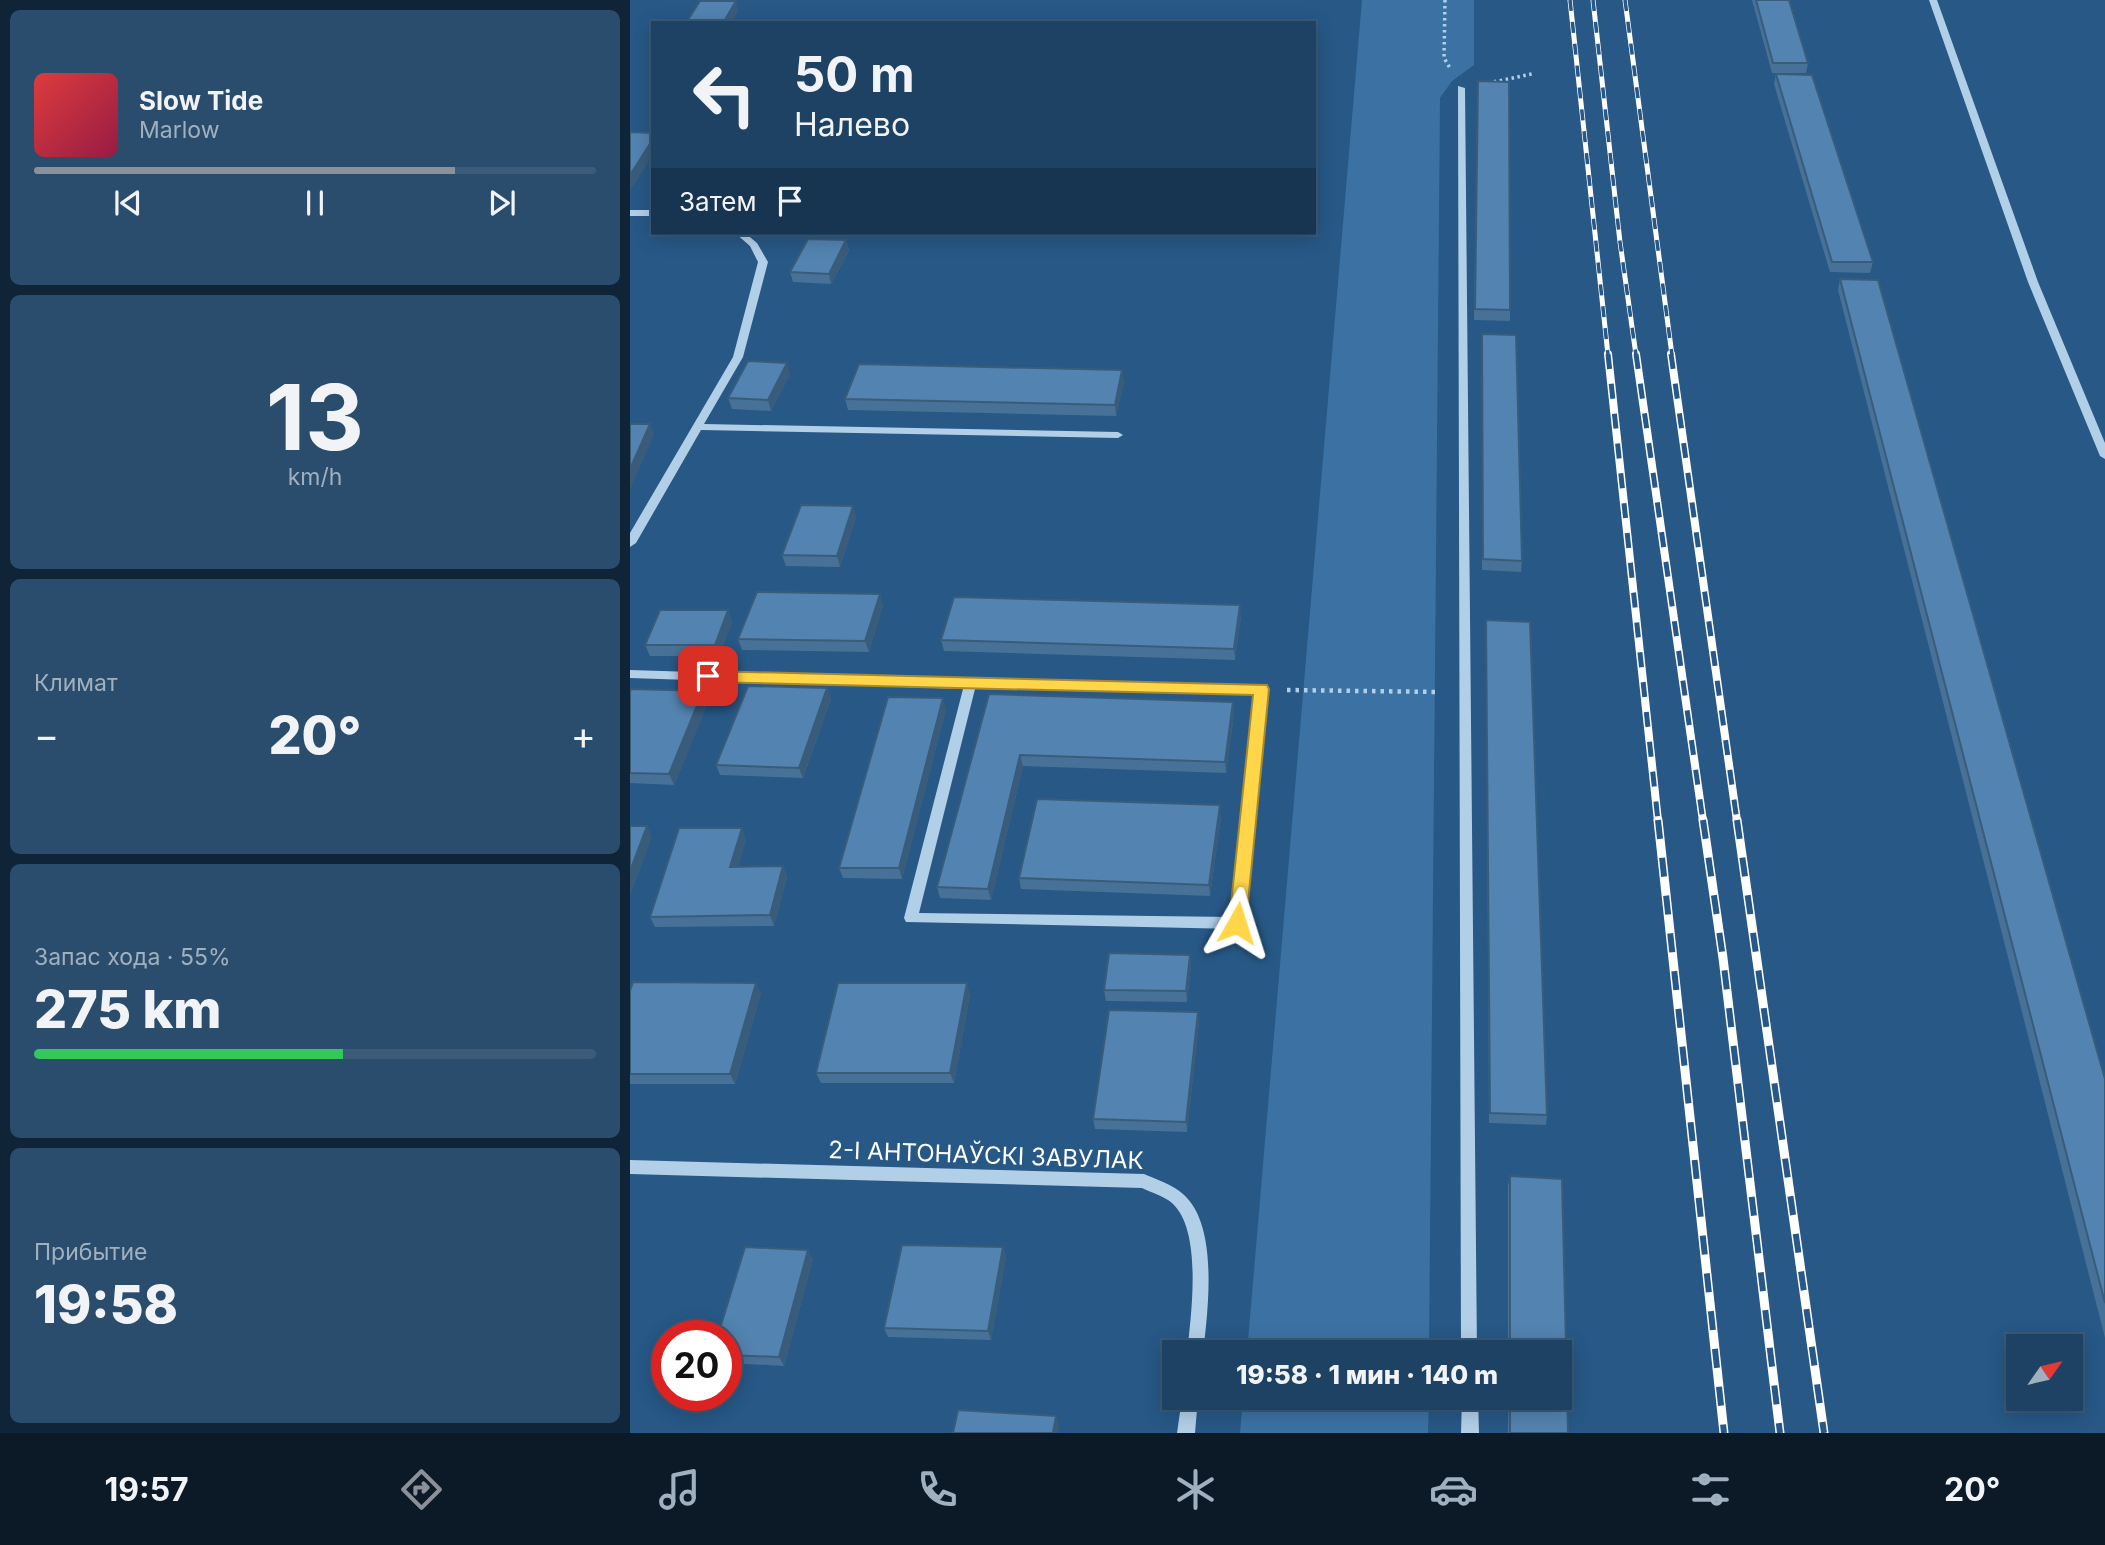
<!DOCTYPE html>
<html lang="ru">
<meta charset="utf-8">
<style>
:root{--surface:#1d4264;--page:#2a4d6d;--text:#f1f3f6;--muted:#a0b0bf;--line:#3b5b78;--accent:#8c9099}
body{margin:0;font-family:Inter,sans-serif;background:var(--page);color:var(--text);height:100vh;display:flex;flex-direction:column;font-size:26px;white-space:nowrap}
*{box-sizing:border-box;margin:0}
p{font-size:23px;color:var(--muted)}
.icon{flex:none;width:38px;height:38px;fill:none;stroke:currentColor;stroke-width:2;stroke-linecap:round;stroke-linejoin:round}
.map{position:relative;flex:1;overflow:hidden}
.drawer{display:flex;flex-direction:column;gap:10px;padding:10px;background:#102437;width:630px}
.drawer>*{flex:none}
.guide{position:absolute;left:21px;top:21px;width:665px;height:214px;border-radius:0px;box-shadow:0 4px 18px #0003,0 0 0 2px var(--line);background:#1d4264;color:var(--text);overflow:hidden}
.needle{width:46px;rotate:56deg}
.tools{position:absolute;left:1376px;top:1334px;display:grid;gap:14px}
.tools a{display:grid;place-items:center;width:77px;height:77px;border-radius:0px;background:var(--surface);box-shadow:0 4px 18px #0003,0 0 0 2px var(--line);font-size:35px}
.speed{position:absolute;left:21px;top:1320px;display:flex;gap:14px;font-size:35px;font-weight:700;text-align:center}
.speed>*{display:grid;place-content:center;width:91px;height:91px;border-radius:50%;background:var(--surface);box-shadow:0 4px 18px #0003,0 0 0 2px var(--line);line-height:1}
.speed .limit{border:10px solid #d22;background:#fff;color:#111}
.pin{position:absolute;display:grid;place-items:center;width:60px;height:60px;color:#fff;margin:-30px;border-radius:14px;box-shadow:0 4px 10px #0006}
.me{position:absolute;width:77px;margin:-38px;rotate:6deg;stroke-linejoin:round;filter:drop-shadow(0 0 5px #0008)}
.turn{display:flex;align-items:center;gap:24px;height:147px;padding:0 28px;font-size:32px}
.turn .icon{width:91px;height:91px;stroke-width:2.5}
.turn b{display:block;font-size:49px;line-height:60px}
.then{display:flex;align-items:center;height:66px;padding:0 28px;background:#0003;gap:14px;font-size:26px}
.big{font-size:52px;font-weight:800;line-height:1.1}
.drawer .widget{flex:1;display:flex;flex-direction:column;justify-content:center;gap:10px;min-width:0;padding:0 24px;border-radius:10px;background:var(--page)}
.drawer .dial{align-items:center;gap:0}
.dial b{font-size:91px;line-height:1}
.song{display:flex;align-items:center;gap:21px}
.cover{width:84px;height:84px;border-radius:10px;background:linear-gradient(135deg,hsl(0 70% 55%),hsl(340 70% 35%))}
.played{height:7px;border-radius:4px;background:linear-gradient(90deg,var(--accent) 75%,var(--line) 75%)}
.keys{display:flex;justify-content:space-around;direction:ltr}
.heat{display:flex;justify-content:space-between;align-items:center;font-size:38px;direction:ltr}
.charge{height:10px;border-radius:5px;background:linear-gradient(90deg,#34c759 55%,var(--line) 0)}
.trip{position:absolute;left:532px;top:1340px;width:410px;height:70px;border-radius:0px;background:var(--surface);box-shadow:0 4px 18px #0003,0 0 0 2px var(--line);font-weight:800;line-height:70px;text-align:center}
.tab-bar{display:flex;height:112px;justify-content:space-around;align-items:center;background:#0c1a28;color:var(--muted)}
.tab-bar .icon{width:49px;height:49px}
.tab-bar .on{color:var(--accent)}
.tab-bar b{font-size:32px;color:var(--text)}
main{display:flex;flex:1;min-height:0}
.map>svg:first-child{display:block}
.green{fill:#3b72a3}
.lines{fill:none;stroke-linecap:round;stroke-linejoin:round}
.path-far1{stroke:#b2cfe8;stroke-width:3.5;stroke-dasharray:2.5 3.5;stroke-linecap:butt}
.path{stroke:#b2cfe8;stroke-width:4.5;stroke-dasharray:3.5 5;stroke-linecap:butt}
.minor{fill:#b2cfe8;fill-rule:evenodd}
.rail-far2-casing{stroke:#fff;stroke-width:5}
.rail-far1-casing{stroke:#fff;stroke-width:8}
.rail-casing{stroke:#fff;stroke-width:9}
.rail-far2{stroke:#275886;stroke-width:3.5;stroke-dasharray:11;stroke-linecap:butt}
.rail-far1{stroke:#275886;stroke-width:5;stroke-dasharray:15;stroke-linecap:butt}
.rail{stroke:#275886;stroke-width:6;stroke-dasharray:19;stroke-linecap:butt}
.wall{fill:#477197}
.shaded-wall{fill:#3a5c7b}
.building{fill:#5383b0;stroke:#3a5c7b;stroke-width:2}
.route{fill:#ffd54a;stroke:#a68a30;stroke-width:2}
.labels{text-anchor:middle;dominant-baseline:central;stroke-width:6;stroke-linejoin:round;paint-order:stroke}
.near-street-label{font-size:24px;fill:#fff;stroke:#275886}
</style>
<main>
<section class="drawer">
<div class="widget">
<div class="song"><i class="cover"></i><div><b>Slow Tide</b><p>Marlow</p></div></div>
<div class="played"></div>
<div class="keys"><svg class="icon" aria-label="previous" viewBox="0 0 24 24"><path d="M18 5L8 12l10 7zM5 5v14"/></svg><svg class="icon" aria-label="pause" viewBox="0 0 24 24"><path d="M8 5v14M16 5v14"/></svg><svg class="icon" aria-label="next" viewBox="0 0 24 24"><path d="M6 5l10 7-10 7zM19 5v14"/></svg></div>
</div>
<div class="widget dial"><b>13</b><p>km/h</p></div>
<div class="widget"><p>Климат</p>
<div class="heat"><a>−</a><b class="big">20°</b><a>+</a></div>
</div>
<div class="widget"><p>Запас хода · 55%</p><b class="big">275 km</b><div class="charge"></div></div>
<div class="widget"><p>Прибытие</p><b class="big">19:58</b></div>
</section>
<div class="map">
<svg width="1475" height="1433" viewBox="0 0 1475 1433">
<rect width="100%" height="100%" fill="#275886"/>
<path class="green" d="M732,0H844V65L822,81L810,98L799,1353H617Z
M613,1398H799L798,1433H610Z"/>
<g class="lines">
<path class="path-far1" d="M815,0L814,58L820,68
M858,83L902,74"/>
<path class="path" d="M657,690L809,692"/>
<path class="minor" d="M1299,0H1307L1408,282L1475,443V459L1470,456L1398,282Z
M828,86L835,88L847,1353H831Z
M0,210H23V216H0Z
M105,233H115L127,243L138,262L113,357L74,424L488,432L493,435L488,438L71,430L6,543L0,547V533L103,357L128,262L120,246Z
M0,670L340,681L636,686L638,689L614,923L612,927L607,929L276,922L274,918L333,689L0,678ZM345,689L625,693L601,917L289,913Z
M0,1160L514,1174C526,1179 543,1185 553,1194C589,1225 578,1310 573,1353H557C561,1315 573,1231 542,1203C534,1196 522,1193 512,1188L0,1174Z
M552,1398H568L565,1433H547Z
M832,1398H848L849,1433H831Z"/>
<defs>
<path id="rail-far2" d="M940,0L978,355
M963,0L990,242L1006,355
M995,0L1042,355"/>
<path id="rail-far1" d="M978,354L1028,821
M1006,354L1073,821
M1041,354L1107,821"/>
<path id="rail" d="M1028,820L1094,1433
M1073,820L1093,958L1150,1433
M1107,820L1194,1433"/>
</defs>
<use href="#rail-far2" class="rail-far2-casing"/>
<use href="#rail-far1" class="rail-far1-casing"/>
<use href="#rail" class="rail-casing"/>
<use href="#rail-far2" class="rail-far2"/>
<use href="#rail-far1" class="rail-far1"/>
<use href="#rail" class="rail"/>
</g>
<path class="wall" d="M1122,0H1159L1178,63L1176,73H1142Z
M1146,74L1243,262L1240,273L1200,272L1144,84Z
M848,81L880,310V321L844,320Z
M216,240L219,251L201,284L163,282L160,272Z
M1210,279L1475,1079V1338L1208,290Z
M852,334L892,561L891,572L852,570Z
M160,374L141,411L102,409L98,398Z
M494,381L486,416L218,410L215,399Z
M226,517L210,567L156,566L152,555Z
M253,605L239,652L112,650L108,639Z
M611,616L605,660L314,651L311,640Z
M856,620L917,1115L916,1125L859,1123Z
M102,621L89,656H20L15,645Z
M197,688L201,699L173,778L90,775L86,765Z
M73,691L78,702L44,785L0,783V692Z
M359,694L603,702L604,713L596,773L393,766L361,900L310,898L307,887Z
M316,709L272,879L213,878L209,868Z
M591,816L580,896L391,889L389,878Z
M116,839L108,867L153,866L157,877L144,926L25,927L20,917Z
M561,965L557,1002L476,1001L474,990Z
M0,991L131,993L105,1084H0Z
M340,994L324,1083H191L186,1073Z
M569,1022L557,1132L465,1129L463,1119Z
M880,1176L932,1179L938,1433H878V1398H929V1353H878V1186Z
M373,1247L376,1257L361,1340L258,1337L254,1328Z
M183,1259L154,1366L96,1363V1335Z"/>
<path class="shaded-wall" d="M106,1L108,11L102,23H93Z
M23,139V155L0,191V175Z
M216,240L219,251L201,284L199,274Z
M157,363L160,374L141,411L138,400Z
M492,370L494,381L486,416L485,405Z
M20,424L24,435L0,490V469Z
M223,506L226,517L210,567L207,556Z
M250,594L253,605L239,652L235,641Z
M610,605L611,616L605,660L604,649Z
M98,610L102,621L89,656L85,645Z
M197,688L201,699L173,778L169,768Z
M73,691L78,702L44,785L39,774Z
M313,698L316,709L272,879L269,868Z
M603,702L604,713L596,773L595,762Z
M390,755L393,766L361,900L358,889Z
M590,805L591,816L580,896L579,885Z
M17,826L22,837L0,897V871Z
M112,828L116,839L105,878L100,867Z
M153,866L157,877L144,926L140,915Z
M560,955L561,965L557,1002L556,991Z
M126,983L131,993L105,1084L100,1074Z
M337,983L340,994L324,1083L320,1073Z
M568,1012L569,1022L557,1132L556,1122Z
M373,1247L376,1257L361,1340L358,1331Z
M178,1250L183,1259L154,1366L149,1357Z
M426,1416L429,1425L428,1433H423Z"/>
<path class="building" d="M1126,0H1159L1178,63H1143Z
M70,1H106L93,23H56Z
M1146,74L1182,75L1243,262H1202Z
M848,81L879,82L880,310L845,309Z
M0,132L23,133V139L0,175Z
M178,239L216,240L199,274L160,272Z
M1210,279L1248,280L1475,1079V1303Z
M852,334L886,335L892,561L853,559Z
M118,361L157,363L138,400L98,398Z
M229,364L492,370L485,405L215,399Z
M0,424H20L0,469Z
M171,505L223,506L207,556L152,555Z
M127,592L250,594L235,641L108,639Z
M324,597L610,605L604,649L311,640Z
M30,610H98L85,645H15Z
M856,620L900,622L917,1115L860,1113Z
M118,686L197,688L169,768L86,765Z
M1,689L73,691L39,774L0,773V692Z
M359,694L603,702L595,762L390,755L358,889L307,887Z
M258,697L313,698L269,868H209Z
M407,799L590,805L579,885L389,878Z
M0,826H17L0,871Z
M49,828H112L100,867L153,866L140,915L20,917Z
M479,953L560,955L556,991L474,990Z
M3,982L126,983L100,1074H0V991Z
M208,983H337L320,1073H186Z
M479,1010L568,1012L556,1122L463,1119Z
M880,1176L932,1179L938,1433H880V1398H929V1353H880Z
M272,1245L373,1247L358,1331L254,1328Z
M115,1247L178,1250L149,1357L96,1355V1335H88Z
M328,1410L426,1416L423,1433H323Z"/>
<path class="route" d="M78,671L637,685L639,689L616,923L607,930L599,923L623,695L78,682L71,676Z"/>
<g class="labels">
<g class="near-street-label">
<text transform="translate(356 1155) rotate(2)">2-І АНТОНАЎСКІ ЗАВУЛАК</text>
</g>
</g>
</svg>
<div class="tools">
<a><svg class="needle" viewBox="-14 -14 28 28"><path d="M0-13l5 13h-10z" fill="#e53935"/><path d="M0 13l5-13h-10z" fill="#a0b0bf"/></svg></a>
</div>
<div class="speed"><div class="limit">20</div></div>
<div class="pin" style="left:78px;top:676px;background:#d93025"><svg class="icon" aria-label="arrive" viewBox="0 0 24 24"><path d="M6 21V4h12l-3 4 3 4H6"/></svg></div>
<svg class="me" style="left:607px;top:923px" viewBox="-20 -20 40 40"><path d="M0-17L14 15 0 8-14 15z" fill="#ffd54a" stroke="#fff" stroke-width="4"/></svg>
<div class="trip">19:58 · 1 мин · 140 m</div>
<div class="guide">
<div class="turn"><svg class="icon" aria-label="left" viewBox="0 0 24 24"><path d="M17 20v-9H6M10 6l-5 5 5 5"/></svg><div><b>50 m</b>Налево</div></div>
<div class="then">Затем<svg class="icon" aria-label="arrive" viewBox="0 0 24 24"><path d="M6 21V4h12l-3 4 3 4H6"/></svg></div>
</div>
</div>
</main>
<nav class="tab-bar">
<b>19:57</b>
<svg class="icon on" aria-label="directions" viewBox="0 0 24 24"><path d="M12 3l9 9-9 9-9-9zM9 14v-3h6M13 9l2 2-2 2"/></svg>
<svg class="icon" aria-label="music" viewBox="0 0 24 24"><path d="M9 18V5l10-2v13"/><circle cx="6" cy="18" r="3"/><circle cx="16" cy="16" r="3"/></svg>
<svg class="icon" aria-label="phone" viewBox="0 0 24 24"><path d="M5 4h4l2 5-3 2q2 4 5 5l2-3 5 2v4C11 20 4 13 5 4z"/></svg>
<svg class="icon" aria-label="climate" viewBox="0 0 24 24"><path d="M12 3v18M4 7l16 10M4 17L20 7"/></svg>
<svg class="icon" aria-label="car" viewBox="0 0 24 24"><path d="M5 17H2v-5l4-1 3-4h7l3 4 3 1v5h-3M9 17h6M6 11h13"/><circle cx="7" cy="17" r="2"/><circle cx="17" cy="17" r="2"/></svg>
<svg class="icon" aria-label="filters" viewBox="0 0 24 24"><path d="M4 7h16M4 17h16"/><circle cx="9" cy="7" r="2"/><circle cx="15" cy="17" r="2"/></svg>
<b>20°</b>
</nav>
